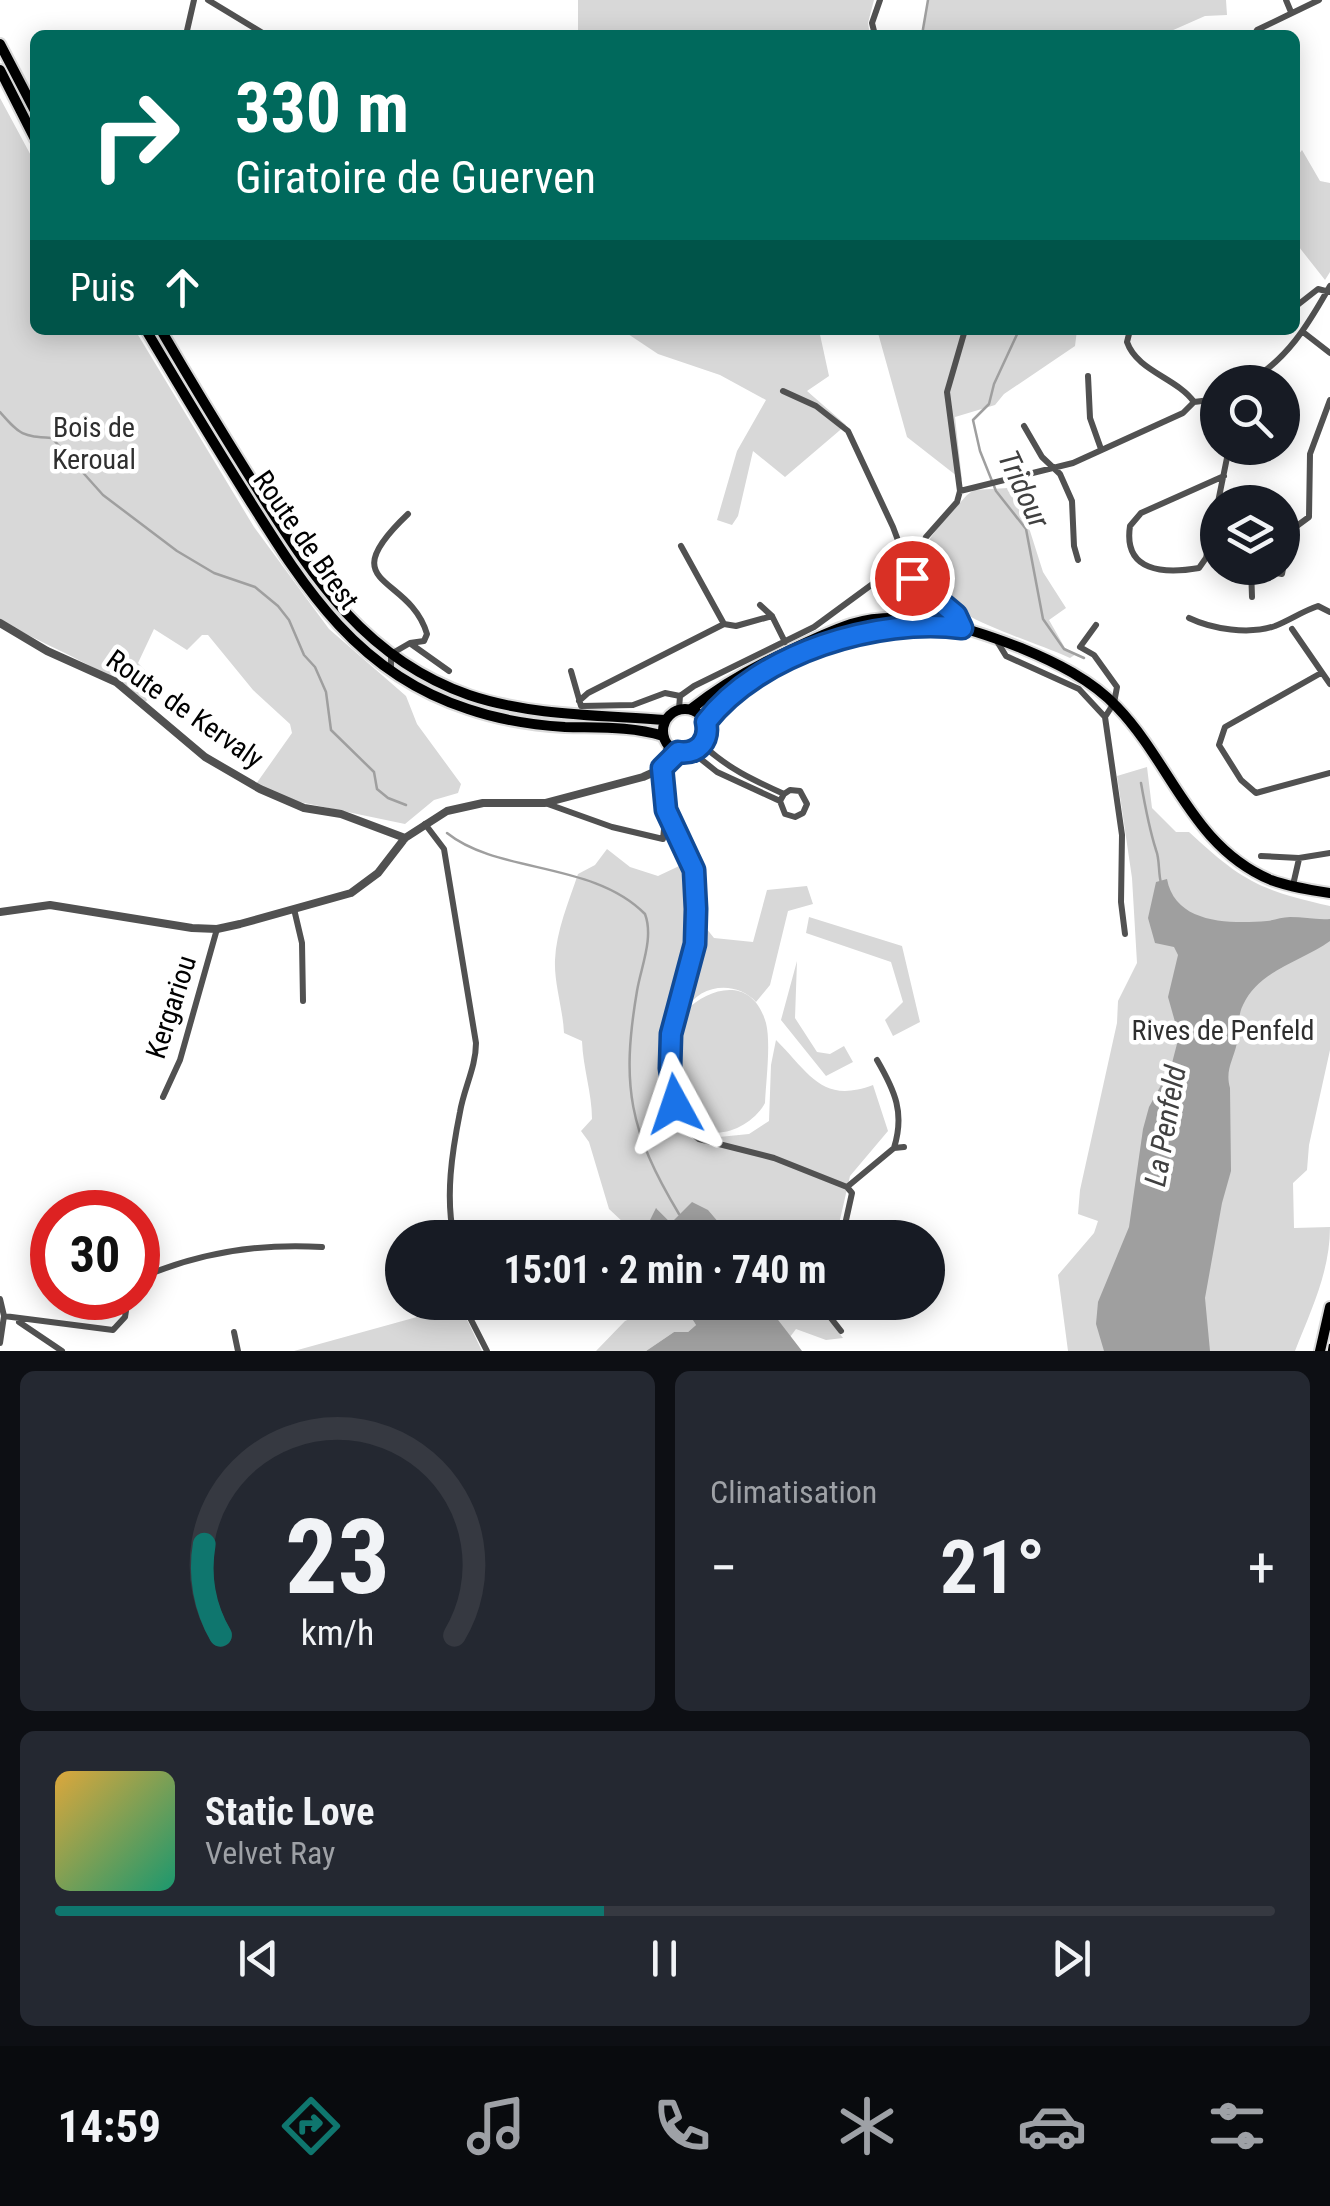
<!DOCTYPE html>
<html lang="fr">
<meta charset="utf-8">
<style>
:root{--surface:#171b24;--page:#242831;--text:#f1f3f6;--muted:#9ea1a6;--line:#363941;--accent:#0f766e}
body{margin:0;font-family:"Roboto Condensed",sans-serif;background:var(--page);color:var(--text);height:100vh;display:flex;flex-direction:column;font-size:38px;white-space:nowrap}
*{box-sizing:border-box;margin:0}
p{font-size:32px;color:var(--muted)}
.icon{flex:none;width:55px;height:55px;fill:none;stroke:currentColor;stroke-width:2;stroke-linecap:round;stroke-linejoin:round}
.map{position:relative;height:1351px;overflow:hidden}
.details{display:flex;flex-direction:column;gap:20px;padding:20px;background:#0d0f14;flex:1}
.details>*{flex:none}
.hud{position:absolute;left:30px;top:30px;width:1270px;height:305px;border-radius:15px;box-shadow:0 5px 25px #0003;background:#00695c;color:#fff;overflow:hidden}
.buttons{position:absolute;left:1200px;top:365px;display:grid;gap:20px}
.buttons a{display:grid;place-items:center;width:100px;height:100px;border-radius:50%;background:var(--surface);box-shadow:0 5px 25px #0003;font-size:50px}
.speed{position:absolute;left:30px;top:1190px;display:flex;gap:20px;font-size:50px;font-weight:700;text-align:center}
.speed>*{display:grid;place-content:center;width:130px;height:130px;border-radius:50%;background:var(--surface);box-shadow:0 5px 25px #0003;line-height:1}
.speed .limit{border:15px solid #d22;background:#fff;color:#111}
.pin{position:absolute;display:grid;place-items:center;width:85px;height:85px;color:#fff;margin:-42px;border:5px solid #fff;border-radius:50%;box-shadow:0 2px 10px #0007}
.me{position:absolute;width:110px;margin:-55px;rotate:355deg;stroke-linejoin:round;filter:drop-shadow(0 0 8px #0008)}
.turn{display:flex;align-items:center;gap:35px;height:210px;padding:0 40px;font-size:45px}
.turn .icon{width:130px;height:130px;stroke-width:2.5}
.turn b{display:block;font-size:70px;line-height:85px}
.then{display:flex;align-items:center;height:95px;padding:0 40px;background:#0003;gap:20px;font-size:38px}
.big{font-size:75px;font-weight:700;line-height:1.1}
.details .widget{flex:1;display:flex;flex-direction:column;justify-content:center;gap:15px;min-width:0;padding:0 35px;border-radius:15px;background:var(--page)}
.details .dial{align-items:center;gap:0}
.dial svg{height:260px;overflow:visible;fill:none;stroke:var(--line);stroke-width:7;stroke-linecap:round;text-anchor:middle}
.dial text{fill:var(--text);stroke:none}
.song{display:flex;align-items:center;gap:30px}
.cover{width:120px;height:120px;border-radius:15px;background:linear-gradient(135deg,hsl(40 70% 55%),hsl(160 70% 35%))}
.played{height:10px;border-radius:5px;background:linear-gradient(90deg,var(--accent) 45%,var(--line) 45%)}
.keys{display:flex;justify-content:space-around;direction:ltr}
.heat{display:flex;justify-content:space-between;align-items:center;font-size:55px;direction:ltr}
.details .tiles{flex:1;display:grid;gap:20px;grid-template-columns:1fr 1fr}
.widget:last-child{grid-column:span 2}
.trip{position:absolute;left:385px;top:1220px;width:560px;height:100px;border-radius:50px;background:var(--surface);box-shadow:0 5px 25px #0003;font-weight:700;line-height:100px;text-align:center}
.tab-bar{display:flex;height:160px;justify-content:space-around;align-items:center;background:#090b0e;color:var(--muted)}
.tab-bar .icon{width:70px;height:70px}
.tab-bar .selected{color:var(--accent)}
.tab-bar b{font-size:45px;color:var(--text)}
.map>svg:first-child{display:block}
.green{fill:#d8d8d8}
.water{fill:#9f9f9f}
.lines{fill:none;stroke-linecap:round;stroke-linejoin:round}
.stream{stroke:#9f9f9f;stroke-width:2.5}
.primary-casing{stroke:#dbdbdb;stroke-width:14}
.minor{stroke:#515151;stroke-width:6}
.tertiary{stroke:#515151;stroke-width:8}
.primary{stroke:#000;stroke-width:10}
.tram{stroke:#000;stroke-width:2.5}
.route-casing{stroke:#114b97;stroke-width:25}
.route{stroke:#1a73e8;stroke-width:18}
.labels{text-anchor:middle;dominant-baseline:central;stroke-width:9;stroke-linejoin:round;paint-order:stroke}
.park-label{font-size:28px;fill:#2f2f2f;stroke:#fff}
.street-label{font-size:28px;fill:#000;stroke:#fff}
.water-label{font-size:30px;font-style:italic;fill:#404040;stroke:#fff}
</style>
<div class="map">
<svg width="1330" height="1351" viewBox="0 0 1330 1351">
<rect width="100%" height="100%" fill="#fff"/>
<path class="green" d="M578,0H874L868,23L870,35H578Z
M928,0H1226L1227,15L1205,16L1162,35H923Z
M0,98L35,163V330H135L254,527L329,629L406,696L417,724L461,784L458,793L434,800L405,824L295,801L256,784L292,733L290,724L253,690L208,635H202L187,650L154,629L138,663L160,686V690L145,702C102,666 49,648 0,620Z
M1302,150L1320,181L1330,183V272L1325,280L1299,247H1295V159Z
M622,330H819L829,376L807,391L846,425L785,477L753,451L738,516L732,525L717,520L737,451L766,400L720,375L658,354Z
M865,330H1077L1075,346L1004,394L995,405L955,417L962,480L907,437L878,333Z
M1008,488L1030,531L1043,572L1066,608L1049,620L1065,648L1076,654L1070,658C1023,637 951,619 920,578C914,546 948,517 967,495L974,490Z
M1147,767L1152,808L1176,832H1189C1242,881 1259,890 1330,906V1050L1309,1145L1307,1170L1293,1183L1294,1228L1330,1227C1330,1272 1311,1310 1295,1351H1068L1058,1275L1094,1233L1098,1221L1078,1214L1080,1190L1117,1023L1118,1001L1137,963L1132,878L1117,776Z
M607,849L630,867L658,876L694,859L704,867L706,928L714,938L753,942L767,890L807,886L813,904L788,911L770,985L756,1002C736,980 699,984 685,1011C710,987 752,975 766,1023C771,1043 766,1081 765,1103C750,1131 700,1150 686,1109C680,1092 682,1034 684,1016C679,1027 680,1042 678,1055C674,1097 668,1132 718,1144L719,1137L749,1134L769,1121L771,1065L776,1040C810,1074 822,1104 873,1085L888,1131L850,1176L836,1237H731L727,1230L676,1220L671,1223L657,1209L649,1222L664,1237H639L609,1209L589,1142L581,1131L592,1119C592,1093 583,1068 582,1041L564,1033C563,1009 554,984 555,960C556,931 569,901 578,874L595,865Z
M809,917L902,946L920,1022L893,1036L885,1020L903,1002L891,962L806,933Z
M797,961L795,1018L817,1052L830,1054L844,1046L853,1062L826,1076L781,1020Z
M443,1302L459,1303L482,1351H294L435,1312Z
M668,1303H692L689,1314L696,1325L688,1332H674L646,1351H596L625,1321Z
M765,1303H826L828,1319L843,1338L826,1340L796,1329L790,1337Z"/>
<path class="water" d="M1167,879C1175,924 1230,924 1267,921C1275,920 1282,917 1290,917C1304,917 1316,920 1330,919V941C1301,962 1259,970 1243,1005C1237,1016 1240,1031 1237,1043C1233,1061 1225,1070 1230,1088L1231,1171L1222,1203L1205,1298L1210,1351H1104L1096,1324L1098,1302L1129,1227L1143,1129L1149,1107L1171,1067L1179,1036L1168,997L1178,955L1174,947L1155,943L1148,918L1156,882Z
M692,1202L708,1210L731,1237H664L649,1222L656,1208L671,1223Z
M692,1303H765L802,1351H646L674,1332H688L696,1325L689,1314Z"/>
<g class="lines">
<path class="stream" d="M922,35L928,0
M1019,330L994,384L989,404L973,420L980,451L996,491L1026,529L1043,619L1064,649L1084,658
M0,412C21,436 22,436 52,438L103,495L177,551L214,573L255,587L278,606L289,620L304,655L315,667L326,692L331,730L374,772L377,789L388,798L406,805
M1141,783C1145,806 1149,828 1156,850C1160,860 1158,872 1161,883
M447,833C498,874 593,861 645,914C654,938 641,967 637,991C621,1085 629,1131 679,1214"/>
<defs>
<path id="primary" d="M0,44L35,111
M0,70L35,139
M146,330C178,384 211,439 245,493C304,587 356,673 468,709C500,720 532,725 565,727C598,728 631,726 663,736
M161,330C193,385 226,439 260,493C315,580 366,659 469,695C531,716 601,715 665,720
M663 731a22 22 0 1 1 44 0a22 22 0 1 1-44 0Z
M691,709C721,685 753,667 788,651C809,641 830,631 851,624C906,607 970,628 1021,648C1055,662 1092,680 1117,707C1172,764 1192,847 1271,880C1290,887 1310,890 1330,893
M706,722C753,659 851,629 927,627
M1320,1351L1330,1307"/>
</defs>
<use href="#primary" class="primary-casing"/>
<path class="minor" d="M208,0L266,35
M1286,0L1291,12
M186,35L194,0
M875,35L872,23L880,0
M1254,35L1257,30L1319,0
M1295,307L1318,289L1330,292
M1130,330L1127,342C1137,371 1177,378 1194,402
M1303,332L1330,353
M1088,376L1090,418L1101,449
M1248,382C1287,360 1308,325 1330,286
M783,391L816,406L848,431L893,527L912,578L957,615L962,626
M1024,426L1042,457L1060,474L1072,501L1074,546L1078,560
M960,491L1073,463L1183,413L1194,402L1218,399
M960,491L947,392L965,330
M1218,502L1229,448
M1218,506L1206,558L1199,568C1164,574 1123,572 1130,526L1141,513L1224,476
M681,546L724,624
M910,572L926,537L957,502L960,491
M1252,597L1251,568L1282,574L1290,531L1309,517L1310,454L1330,400
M760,605L772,616
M1189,618C1212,629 1249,635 1275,626C1290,620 1303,611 1318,606L1330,612
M1096,625L1080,647L1094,655L1117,687L1114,703L1105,717L1122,835L1121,902L1125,934
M1292,629L1330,684
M995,638L1006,656L1079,689L1105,717
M411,644L449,671
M391,669V654L410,643L424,641L427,634C409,573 330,588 408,514
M571,671L581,706L633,705L665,693L680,696
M1321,673L1225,727L1219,745L1241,780L1256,793L1330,773
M680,696L694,686L814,627L878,580L909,573
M579,701L588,693L724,624L736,626L772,616L785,642
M679,709L680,696
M703,745C727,768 753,780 784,794L790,790L800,791L807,804L803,813L795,817L785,814L780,801L784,794
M692,752L717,772L780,801
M545,803L612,827L663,839L666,810L663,768
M666,810L693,870L696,909L695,944L671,1034L670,1068L678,1116L687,1130L699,1139L774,1158L847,1187
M425,824L444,849L476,1043C476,1067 464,1088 460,1112C452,1152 445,1197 454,1238
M1261,856L1299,858L1330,853
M1293,885L1299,859
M294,909L302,943L303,1001
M877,1060C895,1091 905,1113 894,1148
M163,1097L180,1060L217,929
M847,1187L894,1148L904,1147
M842,1238L852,1193L847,1187
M138,1279C197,1253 258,1243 322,1247
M0,1299L4,1316L0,1343
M462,1302L487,1351
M829,1302L830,1317L841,1331
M4,1316L113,1330L125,1317L128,1298
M19,1322L62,1351
M234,1332L238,1351"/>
<path class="tertiary" d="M0,623L47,651L116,682L205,757L260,789L304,808L341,814L405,838
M663,765L668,746
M0,912L50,905L192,928L217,929L240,924L351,893L378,873L405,838L447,811L483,803H545L643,777L663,768L678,752"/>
<use href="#primary" class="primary"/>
<path class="tram" d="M1329,1351L1330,1345"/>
</g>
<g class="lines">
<defs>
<path id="route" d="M675,1104L670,1068L671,1034L695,944L696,909L694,870L666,810L662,768L678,752C698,755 710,741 706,722C759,653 878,617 962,628L956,615L912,578"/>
</defs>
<use href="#route" class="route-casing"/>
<use href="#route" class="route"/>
</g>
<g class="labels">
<g class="park-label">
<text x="94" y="427">Bois de<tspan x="94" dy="32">Keroual</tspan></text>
<text x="1223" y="1030">Rives de Penfeld</text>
</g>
<g class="street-label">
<text transform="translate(306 540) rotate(55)">Route de Brest</text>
<text transform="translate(185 709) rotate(35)">Route de Kervaly</text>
<text transform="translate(171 1007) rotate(-72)">Kergariou</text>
</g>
<g class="water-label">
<text transform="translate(1024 489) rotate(65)">Tridour</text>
<text transform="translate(1165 1126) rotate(-80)">La Penfeld</text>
</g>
</g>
</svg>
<div class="buttons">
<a><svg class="icon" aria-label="search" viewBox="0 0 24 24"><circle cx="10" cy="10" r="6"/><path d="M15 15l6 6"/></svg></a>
<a><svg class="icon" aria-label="layers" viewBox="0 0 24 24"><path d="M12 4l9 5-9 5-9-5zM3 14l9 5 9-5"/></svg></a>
</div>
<div class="speed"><div class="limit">30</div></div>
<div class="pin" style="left:912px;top:578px;background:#d93025"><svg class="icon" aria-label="arrive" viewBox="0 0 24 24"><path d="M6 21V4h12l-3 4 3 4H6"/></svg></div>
<svg class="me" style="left:675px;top:1104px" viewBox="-20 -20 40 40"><path d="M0-17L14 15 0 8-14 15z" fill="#1a73e8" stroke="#fff" stroke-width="4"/></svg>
<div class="trip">15:01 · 2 min · 740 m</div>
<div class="hud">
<div class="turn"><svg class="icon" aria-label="right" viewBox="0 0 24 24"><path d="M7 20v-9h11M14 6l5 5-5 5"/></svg><div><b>330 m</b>Giratoire de Guerven</div></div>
<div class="then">Puis<svg class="icon" aria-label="ahead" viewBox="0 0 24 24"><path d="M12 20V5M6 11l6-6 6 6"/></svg></div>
</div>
</div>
<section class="details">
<div class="tiles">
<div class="widget dial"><svg viewBox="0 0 100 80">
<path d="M14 69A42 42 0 1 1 86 69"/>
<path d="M14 69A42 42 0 0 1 9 41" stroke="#0f766e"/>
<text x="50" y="56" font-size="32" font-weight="700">23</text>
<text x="50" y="72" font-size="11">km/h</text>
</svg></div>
<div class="widget"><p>Climatisation</p>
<div class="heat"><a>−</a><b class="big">21°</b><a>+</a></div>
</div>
<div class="widget">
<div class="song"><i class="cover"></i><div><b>Static Love</b><p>Velvet Ray</p></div></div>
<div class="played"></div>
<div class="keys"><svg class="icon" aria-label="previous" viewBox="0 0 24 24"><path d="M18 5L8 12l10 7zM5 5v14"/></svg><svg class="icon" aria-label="pause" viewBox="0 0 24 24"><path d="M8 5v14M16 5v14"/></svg><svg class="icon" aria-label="next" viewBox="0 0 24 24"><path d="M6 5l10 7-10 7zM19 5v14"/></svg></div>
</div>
</div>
</section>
<nav class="tab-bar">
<b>14:59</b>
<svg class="icon selected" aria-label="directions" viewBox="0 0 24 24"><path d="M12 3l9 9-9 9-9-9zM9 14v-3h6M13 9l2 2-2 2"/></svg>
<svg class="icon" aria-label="music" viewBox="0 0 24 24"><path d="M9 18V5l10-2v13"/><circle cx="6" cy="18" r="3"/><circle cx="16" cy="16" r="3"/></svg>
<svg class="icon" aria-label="phone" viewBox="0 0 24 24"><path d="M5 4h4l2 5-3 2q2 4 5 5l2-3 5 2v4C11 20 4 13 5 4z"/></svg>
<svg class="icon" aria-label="climate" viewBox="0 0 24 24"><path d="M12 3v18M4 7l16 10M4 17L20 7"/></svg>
<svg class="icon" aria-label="car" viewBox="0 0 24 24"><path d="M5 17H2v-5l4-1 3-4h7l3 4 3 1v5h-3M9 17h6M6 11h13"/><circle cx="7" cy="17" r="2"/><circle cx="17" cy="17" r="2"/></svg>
<svg class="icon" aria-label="filters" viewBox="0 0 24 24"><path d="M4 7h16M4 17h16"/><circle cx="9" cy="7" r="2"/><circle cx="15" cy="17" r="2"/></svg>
</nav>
